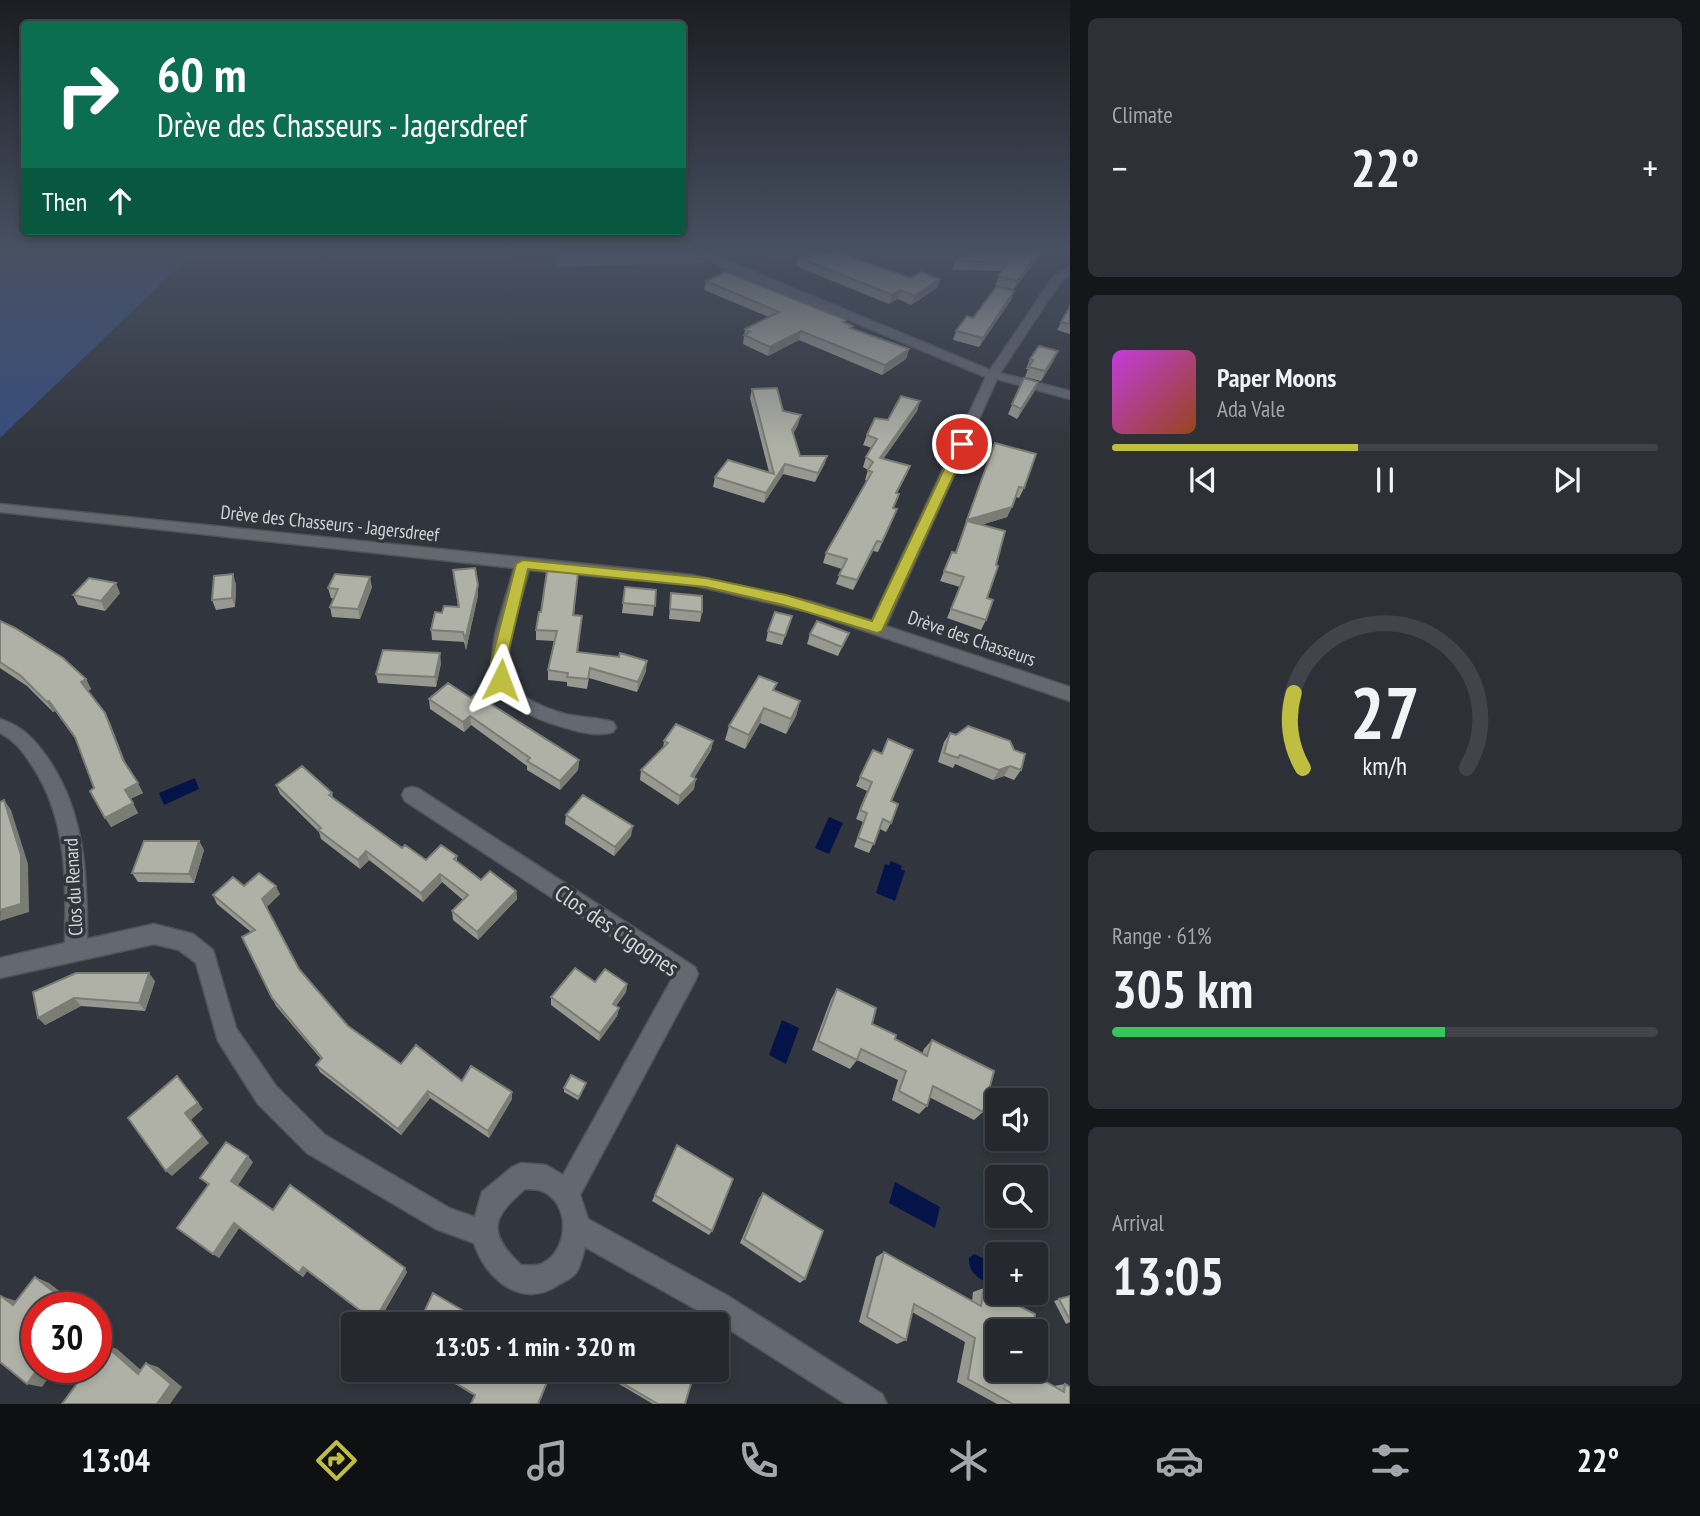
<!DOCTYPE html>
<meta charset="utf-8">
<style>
:root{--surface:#25282e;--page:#2d3036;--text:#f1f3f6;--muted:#a3a6aa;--line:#42444a;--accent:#c0be40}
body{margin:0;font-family:"PT Sans Narrow",sans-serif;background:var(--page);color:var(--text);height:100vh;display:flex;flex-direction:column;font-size:26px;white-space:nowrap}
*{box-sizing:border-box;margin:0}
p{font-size:23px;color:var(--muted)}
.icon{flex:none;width:38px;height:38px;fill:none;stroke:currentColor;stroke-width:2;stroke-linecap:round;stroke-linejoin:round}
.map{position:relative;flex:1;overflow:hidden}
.sheet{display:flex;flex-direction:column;gap:18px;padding:18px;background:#141619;width:630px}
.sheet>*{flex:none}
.banner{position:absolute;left:21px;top:21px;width:665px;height:214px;border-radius:7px;box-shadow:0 4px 10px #0003,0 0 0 2px var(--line);background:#0b6e4f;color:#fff;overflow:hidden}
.fabs{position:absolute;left:985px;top:1088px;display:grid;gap:14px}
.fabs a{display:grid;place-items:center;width:63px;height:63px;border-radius:7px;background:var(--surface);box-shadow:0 4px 10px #0003,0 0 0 2px var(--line);font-size:35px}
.speed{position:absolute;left:21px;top:1292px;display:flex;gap:14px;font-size:35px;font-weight:700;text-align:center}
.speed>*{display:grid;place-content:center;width:91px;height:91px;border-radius:50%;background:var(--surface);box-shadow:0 4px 10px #0003,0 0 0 2px var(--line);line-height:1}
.speed .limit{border:10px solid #d22;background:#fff;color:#111}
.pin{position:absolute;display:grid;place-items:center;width:60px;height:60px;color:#fff;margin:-30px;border:4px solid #fff;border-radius:50%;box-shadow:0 2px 7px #0007}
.me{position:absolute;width:77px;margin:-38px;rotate:3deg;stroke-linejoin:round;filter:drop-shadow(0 0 5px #0008)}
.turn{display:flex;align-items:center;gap:24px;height:147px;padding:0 21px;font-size:32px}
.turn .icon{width:91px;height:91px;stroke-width:2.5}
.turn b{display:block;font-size:49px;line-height:60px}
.then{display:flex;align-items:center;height:66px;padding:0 21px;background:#0003;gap:14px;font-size:26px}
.big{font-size:52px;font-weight:800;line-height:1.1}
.sheet .card{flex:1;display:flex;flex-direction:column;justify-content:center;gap:10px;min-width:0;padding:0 24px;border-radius:10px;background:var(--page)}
.sheet .dial{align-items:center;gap:0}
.dial svg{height:182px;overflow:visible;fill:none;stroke:var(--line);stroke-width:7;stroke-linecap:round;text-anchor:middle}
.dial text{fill:var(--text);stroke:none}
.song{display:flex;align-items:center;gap:21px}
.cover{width:84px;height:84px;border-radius:10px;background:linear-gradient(135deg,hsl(290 70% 55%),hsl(20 70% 35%))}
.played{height:7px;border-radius:4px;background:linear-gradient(90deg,var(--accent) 45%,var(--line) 45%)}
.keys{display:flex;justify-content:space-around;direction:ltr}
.heat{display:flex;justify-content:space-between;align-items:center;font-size:38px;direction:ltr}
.charge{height:10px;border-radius:5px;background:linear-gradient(90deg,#34c759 61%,var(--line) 0)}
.trip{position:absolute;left:341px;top:1312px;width:388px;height:70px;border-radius:7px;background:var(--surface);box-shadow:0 4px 10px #0003,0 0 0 2px var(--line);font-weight:800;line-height:70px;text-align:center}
.tabs{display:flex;height:112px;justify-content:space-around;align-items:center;background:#0f1012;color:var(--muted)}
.tabs .icon{width:49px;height:49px}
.tabs .selected{color:var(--accent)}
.tabs b{font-size:32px;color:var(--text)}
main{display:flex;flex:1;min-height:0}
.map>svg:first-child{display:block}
.green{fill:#374d7e}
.forest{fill:#546fab}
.water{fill:#041448}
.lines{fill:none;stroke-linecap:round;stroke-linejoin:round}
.street-casing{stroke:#50545a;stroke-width:3}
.street{fill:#646871;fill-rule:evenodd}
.wall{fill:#97988f}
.shaded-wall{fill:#7b7c74}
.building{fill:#b0b1a6;stroke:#7b7c74;stroke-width:2}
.route{fill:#c0be40;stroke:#7d7c2a;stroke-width:2}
.labels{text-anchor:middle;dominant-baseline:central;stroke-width:7;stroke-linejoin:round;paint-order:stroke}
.street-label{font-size:19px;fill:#d0d3d8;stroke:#31353d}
.near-street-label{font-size:23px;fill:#d0d3d8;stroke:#31353d}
</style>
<main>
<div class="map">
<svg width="1070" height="1404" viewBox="0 0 1070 1404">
<rect width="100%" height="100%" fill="#31353d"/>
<path class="green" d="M0,253H323L320,260L188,258L0,438Z"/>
<path class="forest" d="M556,253H694L706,263L556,267Z"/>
<path class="water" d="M195,778L199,789L164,805L159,793Z
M829,817L843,823L829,854L815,848Z
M891,861L902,866L901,869L905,871L895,901L876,893L885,864L889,865Z
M782,1020L799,1028L786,1064L769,1055Z
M895,1182L940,1207L935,1228L889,1203Z
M974,1254L997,1265V1288C983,1280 968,1276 969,1258Z"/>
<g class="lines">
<defs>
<path id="street" d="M697,253H709L990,370L1053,277L1070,266V274L1061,281L1000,373L1070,391V399L997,379L886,626L1070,687V701L809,612L692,585L529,570C523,595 500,657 511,681C519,699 548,709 565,714C581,718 598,717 613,722L616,727L613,732C594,738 569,729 550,723C462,692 496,637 514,568L0,512V504L692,575L812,602L872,621L986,377L730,271Z
M0,719C24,727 35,740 49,760C85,814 87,875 87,939L154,924L193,934L213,950L236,1028L276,1086L325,1135L451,1209L475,1217L482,1192L512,1167L521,1163L546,1165L563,1175L673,977L405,801L402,795L405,789L412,787L419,789L695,967L698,974L695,981L580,1195L588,1219L728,1296L882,1394L887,1404H846L708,1316L585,1247C583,1254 581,1266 576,1273C572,1278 563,1282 558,1285C521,1310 485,1278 474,1243L436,1229L307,1153L258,1104L218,1041L196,963L179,950L154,944L0,978V958L65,943C66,882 68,821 33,767C24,753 15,740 0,733ZM525,1189C530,1189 537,1189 542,1191C571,1203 569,1250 543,1263C536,1267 528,1265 521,1265C487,1233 491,1218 525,1189Z"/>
</defs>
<use href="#street" class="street-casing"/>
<use href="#street" class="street"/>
</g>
<path class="wall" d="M970,253H1042L1014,289L995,285L1002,271L952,270L955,261Z
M798,257L910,278L940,279L937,288L911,305L898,299L889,304L796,266Z
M706,281L846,323L852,329L909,349L906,359L882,375L799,340L768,356L743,344L745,329L769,317L704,290Z
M1014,291L1011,300L979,347L953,340L956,331L973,318Z
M1070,306V334L1057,330Z
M1030,359L1054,360L1041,381L1025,377L1028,369H1026Z
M1024,378L1038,382L1034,392L1017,419L1008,414Z
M752,389L783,411L798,425L793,433L800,456H827L824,465L815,482L783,474L764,503L713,487L715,477L769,472L750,398Z
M920,401L917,411L883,459L910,466L897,493L894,508L893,519L878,552L873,551L853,590L836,584L842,569L823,563L826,553L867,481L865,480L868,470L863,467L866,457L872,448L863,445L867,435L888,420Z
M995,443L1024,488L1019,498L1016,497L1007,517L981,525L987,598L986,620L981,630L947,618L960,587L940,581L952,552L955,553Z
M453,570L478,595L466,650L464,642L432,640L431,630L442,613L458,607Z
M578,573L574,615L582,616L578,652L646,671L637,692L589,678L587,689L567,686V682L548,680V670L554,641L536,640V630L541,612Z
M236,584L235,607L216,610L212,600Z
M372,587L360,619L332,617L330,607L334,599L331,598L328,588Z
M625,587L656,590L653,616L622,613Z
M120,593L105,611L78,605L73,595Z
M671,593L702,612L700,622L669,619Z
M792,616L782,645L766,641L768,631Z
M0,621L86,679L91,689L88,691L105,713L110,723L127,767L143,793L130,799L138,813L111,827L94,788L76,740L55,711L53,712L27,686L0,668Z
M849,633L838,656L807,644L810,634Z
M441,663L436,687L378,683L376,674Z
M774,691L800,701L796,716L786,734L760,723L745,749L725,740L729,726Z
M471,698L579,760L578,770L560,790L527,770V766L471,725L464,732L430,709L429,699Z
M950,733L1021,770L1014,780L1004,776L993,780L955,764L953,768L938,762L944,742Z
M664,741H713L711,750L694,778V789L678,805L640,780L641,770L663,749Z
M873,750L882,753L891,801V823L886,832L880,829L869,853L854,847L863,822L856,819L867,791L856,786Z
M276,785L332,793L333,798L402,848L426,860L457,856V862L481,880L516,891L517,899L478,940L453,920L452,911L463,900L442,882L423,902L369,860L360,869L321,839L319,832L280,794Z
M566,815L631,836L614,856L565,824Z
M199,841L204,850L194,883L138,882L132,873Z
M244,886L280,894L266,907L299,969L348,1026L401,1064L462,1081L512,1092V1099L489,1138L430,1098L401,1135L320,1072L316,1065L321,1059L276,1006L242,937L251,932L217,904L213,895Z
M155,981L145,1011L81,1006L45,1025L33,992Z
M595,982L627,984L626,992L616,1006L619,1008L617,1016L599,1041L551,1005V997Z
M837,989L872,1024L895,1039L922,1054L924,1049L932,1040L983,1112L974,1120L929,1097L927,1106L919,1114L892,1100L898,1080L857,1060L850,1069L812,1050L831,999Z
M585,1086L578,1100L564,1092V1088Z
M677,1145L712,1231L709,1235L652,1201Z
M253,1162L237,1185L273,1210L407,1272L377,1324L307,1271L303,1277L239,1228L219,1258L177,1228L208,1185L200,1178Z
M763,1193L805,1279L800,1283L740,1243L759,1198Z
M884,1252L972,1301L973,1292L984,1288L1027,1371L1054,1386L1065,1384L1070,1404H997L957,1382L965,1342L912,1312L906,1340L897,1344L859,1322L876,1257Z
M1070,1296V1322L1066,1324L1054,1301Z
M432,1370H505L517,1377H549L539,1404H471L475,1396Z
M597,1370H695L685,1404H653L597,1371Z"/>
<path class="shaded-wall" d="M1039,253H1042L1014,289L1017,281Z
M940,279L937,288L911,305L914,296Z
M900,290L898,299L889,304L892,295Z
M1014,291L1011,300L979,347L983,338Z
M801,331L799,340L768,356L770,347Z
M909,349L906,359L882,375L885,365Z
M1058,351L1054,360L1041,381L1045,371Z
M1038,382L1034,392L1017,419L1021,409Z
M920,401L917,411L877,468L880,458Z
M801,415L798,425L790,439L792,430Z
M827,456L824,465L815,482L818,473Z
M785,464L783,474L764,503L766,493Z
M910,466L906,476L892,503L896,493Z
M1012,507L1007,517L964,530L967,521L963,530L967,520Z
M877,541L873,551L853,590L857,580Z
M233,574L236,584L235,607L232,598Z
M370,577L372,587L360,619L358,609Z
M116,583L120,593L105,611L101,601Z
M478,585V595L466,650L465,640Z
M440,653L441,663L436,687L435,677Z
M647,661L646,671L637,692L638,682Z
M86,679L91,689L86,692L81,682Z
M49,701L55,711L53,712L47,702Z
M800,701L796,716L786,734L791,719Z
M764,708L760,723L745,749L749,735Z
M105,713L110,723L128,770L123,760Z
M470,716L471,725L464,732L463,722Z
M713,741L711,750L689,786L691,776Z
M579,760L578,770L560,790V781Z
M1010,766L1004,776L993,780L999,770Z
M696,779L694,789L678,805L680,796Z
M138,783L143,793L130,799L125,790Z
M4,800L11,810L28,864L29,912L0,921Z
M133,803L138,813L111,827L105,818Z
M633,826L631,836L614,856L615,847Z
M199,841L204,850L194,883L189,874Z
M366,851L369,860L360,869L358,860Z
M440,874L442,882L423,902L421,893Z
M276,886L280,894L266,908L262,899Z
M516,891L517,899L478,940L477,932Z
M149,973L155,981L145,1011L139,1003Z
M627,984L626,992L611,1012L613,1004Z
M74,998L81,1006L45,1025L38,1018Z
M619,1008L617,1016L599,1041L600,1033Z
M183,1083L203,1109L191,1120L209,1143L172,1176L166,1171L185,1113Z
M428,1091L430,1098L401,1135L398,1129Z
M512,1092V1099L489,1138L488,1131Z
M248,1156L253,1162L237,1187L231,1181Z
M234,1223L239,1228L219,1258L213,1254Z
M303,1267L307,1271L303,1277L299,1273Z
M405,1268L407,1272L377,1324L374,1321Z
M35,1277L49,1283L80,1307H73Z
M1,1296L16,1301L13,1305Z
M105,1345L117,1349L150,1378L138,1374Z
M146,1363L158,1367L182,1387L170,1404H157Z
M39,1367H56L42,1387L27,1384Z"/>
<path class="building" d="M840,253L910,278L921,272L940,279L914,296L900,290L892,295L798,257Z
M970,253H1039L1017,281L998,276L1007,263L955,261Z
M726,272L846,320L843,322L853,326L850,328L909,349L885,365L801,331L770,347L744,335L750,332L745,329L779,312L706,281Z
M997,286L1014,291L983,338L956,331L967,316L973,318Z
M1070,306V324L1061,322Z
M1039,346L1058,351L1045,371L1029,367L1033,360L1030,359Z
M1024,378L1038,382L1021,409L1012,404Z
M777,388L783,411L801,415L792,430L800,456H827L818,473L785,464L766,493L715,477L728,460L774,474L752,389Z
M901,396L920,401L880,458L910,466L896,493L899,494L893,508L897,509L882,542L877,541L857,580L839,575L847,559L826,553L872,472L868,470L873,462L866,457L877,439L867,435L875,418L888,420Z
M995,443L1036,454L1024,488L1019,487L1012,507L967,520Z
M967,521L1005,531L996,565L998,566L987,598L993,600L986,620L951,609L964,577L944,571L952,552L956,553Z
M475,568L478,585L465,640L463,632L431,630L435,612L442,613L444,606L459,607L453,570Z
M547,571L578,573L573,615L582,616L577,652L619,657L620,653L647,661L638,682L590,668L588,679L567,677L568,673L548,670L557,631L536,630L539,612H541Z
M233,574L232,598L212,600L214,576Z
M335,574L370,577L358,609L330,607L338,589L328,588Z
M89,578L116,583L101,601L73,595Z
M625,587L656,590L655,606L623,603Z
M671,593L702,596V612L670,609Z
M775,612L792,616L785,636L768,631Z
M0,621L15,628L63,658L86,679L81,682L105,713L123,760L138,783L125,790L133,803L105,818L90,791L94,788L75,737L49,701L47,702L21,676L0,662Z
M817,621L849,633L842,647L810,634Z
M383,650L440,653L435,677L376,674Z
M759,676L777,683L773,690L800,701L791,719L764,708L749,735L729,726Z
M448,683L471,698L475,694L579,760L560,781L527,761L530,758L470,716L463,722L429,699Z
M676,724L713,741L691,776L696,779L680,796L641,770L668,743L664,741Z
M968,726L1010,741L1014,750L1025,754L1021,770L1010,766L999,770L960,755L958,758L944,753L950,733L956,735Z
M888,739L913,750L891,801L898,804L891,823L883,819L874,844L858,838L867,813L860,810L872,782L860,777L873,750L882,754Z
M302,766L332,793L329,795L402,848L405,845L426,860L441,845L457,856L454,859L481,880L490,871L516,891L477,932L452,911L468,895L440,874L421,893L366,851L358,860L318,830L321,828L276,785Z
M583,795L633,826L615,847L566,815Z
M4,800L21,855V904L0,910V802Z
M144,841H199L189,874L132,873Z
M259,873L276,886L262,899L299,969L348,1026L401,1064L416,1045L462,1081L471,1066L512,1092L488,1131L428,1091L398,1129L316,1065L322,1058L272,998L242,937L255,930L213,895L233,877L244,886Z
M575,968L595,982L605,969L627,984L613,1004L619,1008L600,1033L551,997Z
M76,973H149L139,1003L74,998L38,1018L33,992Z
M837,989L876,1008L872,1024L896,1035L895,1039L927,1056L932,1040L994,1071L983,1112L933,1086L927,1106L899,1091L906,1071L861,1049L857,1060L818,1041Z
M571,1075L586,1083L579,1097L564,1088Z
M177,1076L198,1103L185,1113L203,1137L166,1171L128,1118Z
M226,1142L248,1156L231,1181L273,1210L290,1185L405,1268L374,1321L303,1267L299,1273L234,1223L213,1254L177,1228L209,1184L200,1178Z
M677,1145L733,1179L712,1231L655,1195Z
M763,1193L823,1231L805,1279L744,1239Z
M884,1252L981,1306L984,1288L1035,1314L1033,1332H998V1370H1027V1371L1064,1392L1065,1384L1070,1387V1404H1013L968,1379L975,1338L914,1304L906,1340L867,1317Z
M35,1277L73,1307H37V1367H39L27,1384L0,1362V1297L1,1296L13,1305Z
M433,1293L479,1320L477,1325H418Z
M1070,1296V1320L1059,1299Z
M616,1318L628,1325H613Z
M105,1345L138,1374L146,1363L171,1384L157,1404H62L89,1367H96V1357Z
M434,1370H505L517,1377L520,1370H542L550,1375L538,1404H471L475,1395Z
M600,1370H695L685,1404H658Z"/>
<linearGradient id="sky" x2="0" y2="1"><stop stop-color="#1b1d22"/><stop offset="0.56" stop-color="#485162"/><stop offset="1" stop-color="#485162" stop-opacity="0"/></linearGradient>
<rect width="1070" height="449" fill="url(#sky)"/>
<path class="route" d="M962,440L968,444L882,631L877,633L784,605L706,587L528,569L506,662L509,680L501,685L493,680L491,662L516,564L523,560L706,578L786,595L872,621L956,444Z"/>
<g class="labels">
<g class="street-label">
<text transform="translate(330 523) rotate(6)">Drève des Chasseurs - Jagersdreef</text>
<text transform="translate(972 638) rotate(19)">Drève des Chasseurs</text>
<text transform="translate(73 887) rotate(-93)">Clos du Renard</text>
</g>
<g class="near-street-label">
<text transform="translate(617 930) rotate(34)">Clos des Cigognes</text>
</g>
</g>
</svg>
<div class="fabs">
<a><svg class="icon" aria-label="sound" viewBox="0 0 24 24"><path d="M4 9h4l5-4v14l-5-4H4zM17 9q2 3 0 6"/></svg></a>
<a><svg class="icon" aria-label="search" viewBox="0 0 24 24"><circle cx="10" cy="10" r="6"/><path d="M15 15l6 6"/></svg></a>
<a>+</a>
<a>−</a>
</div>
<div class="speed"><div class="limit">30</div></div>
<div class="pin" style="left:962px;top:444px;background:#d93025"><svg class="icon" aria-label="arrive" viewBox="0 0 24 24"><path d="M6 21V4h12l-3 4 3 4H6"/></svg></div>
<svg class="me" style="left:501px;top:680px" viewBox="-20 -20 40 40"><path d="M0-17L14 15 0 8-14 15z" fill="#c0be40" stroke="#fff" stroke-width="4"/></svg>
<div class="trip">13:05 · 1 min · 320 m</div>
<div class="banner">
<div class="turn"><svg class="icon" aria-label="right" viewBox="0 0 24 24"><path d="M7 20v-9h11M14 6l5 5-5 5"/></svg><div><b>60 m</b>Drève des Chasseurs - Jagersdreef</div></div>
<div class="then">Then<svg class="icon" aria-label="ahead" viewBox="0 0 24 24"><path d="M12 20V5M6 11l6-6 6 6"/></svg></div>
</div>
</div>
<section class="sheet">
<div class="card"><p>Climate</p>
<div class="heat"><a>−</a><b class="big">22°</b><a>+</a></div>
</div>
<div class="card">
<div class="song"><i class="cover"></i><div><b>Paper Moons</b><p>Ada Vale</p></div></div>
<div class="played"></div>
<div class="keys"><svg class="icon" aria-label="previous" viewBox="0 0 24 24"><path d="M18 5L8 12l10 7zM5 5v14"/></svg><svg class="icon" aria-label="pause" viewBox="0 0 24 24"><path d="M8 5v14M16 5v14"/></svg><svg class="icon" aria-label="next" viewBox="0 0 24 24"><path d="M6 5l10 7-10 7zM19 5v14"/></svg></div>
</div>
<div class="card dial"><svg viewBox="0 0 100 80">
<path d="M14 69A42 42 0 1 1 86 69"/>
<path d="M14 69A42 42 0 0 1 10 36" stroke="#c0be40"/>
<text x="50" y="56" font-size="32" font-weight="700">27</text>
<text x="50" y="72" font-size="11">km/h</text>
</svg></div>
<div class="card"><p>Range · 61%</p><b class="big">305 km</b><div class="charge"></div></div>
<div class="card"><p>Arrival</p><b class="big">13:05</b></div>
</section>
</main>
<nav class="tabs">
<b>13:04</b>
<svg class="icon selected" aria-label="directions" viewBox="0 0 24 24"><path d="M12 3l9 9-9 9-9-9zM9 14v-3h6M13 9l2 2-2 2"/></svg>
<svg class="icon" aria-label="music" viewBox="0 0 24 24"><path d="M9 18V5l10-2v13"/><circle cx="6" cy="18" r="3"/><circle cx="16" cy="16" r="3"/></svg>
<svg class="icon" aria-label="phone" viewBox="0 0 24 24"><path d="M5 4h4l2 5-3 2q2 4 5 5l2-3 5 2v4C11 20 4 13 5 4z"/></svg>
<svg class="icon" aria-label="climate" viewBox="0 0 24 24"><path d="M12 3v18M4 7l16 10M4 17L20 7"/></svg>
<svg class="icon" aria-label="car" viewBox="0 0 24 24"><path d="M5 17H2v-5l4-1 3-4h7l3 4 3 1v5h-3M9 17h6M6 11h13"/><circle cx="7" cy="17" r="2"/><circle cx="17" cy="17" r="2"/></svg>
<svg class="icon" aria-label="filters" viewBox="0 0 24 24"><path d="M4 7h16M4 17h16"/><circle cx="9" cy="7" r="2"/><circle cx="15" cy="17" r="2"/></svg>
<b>22°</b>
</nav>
